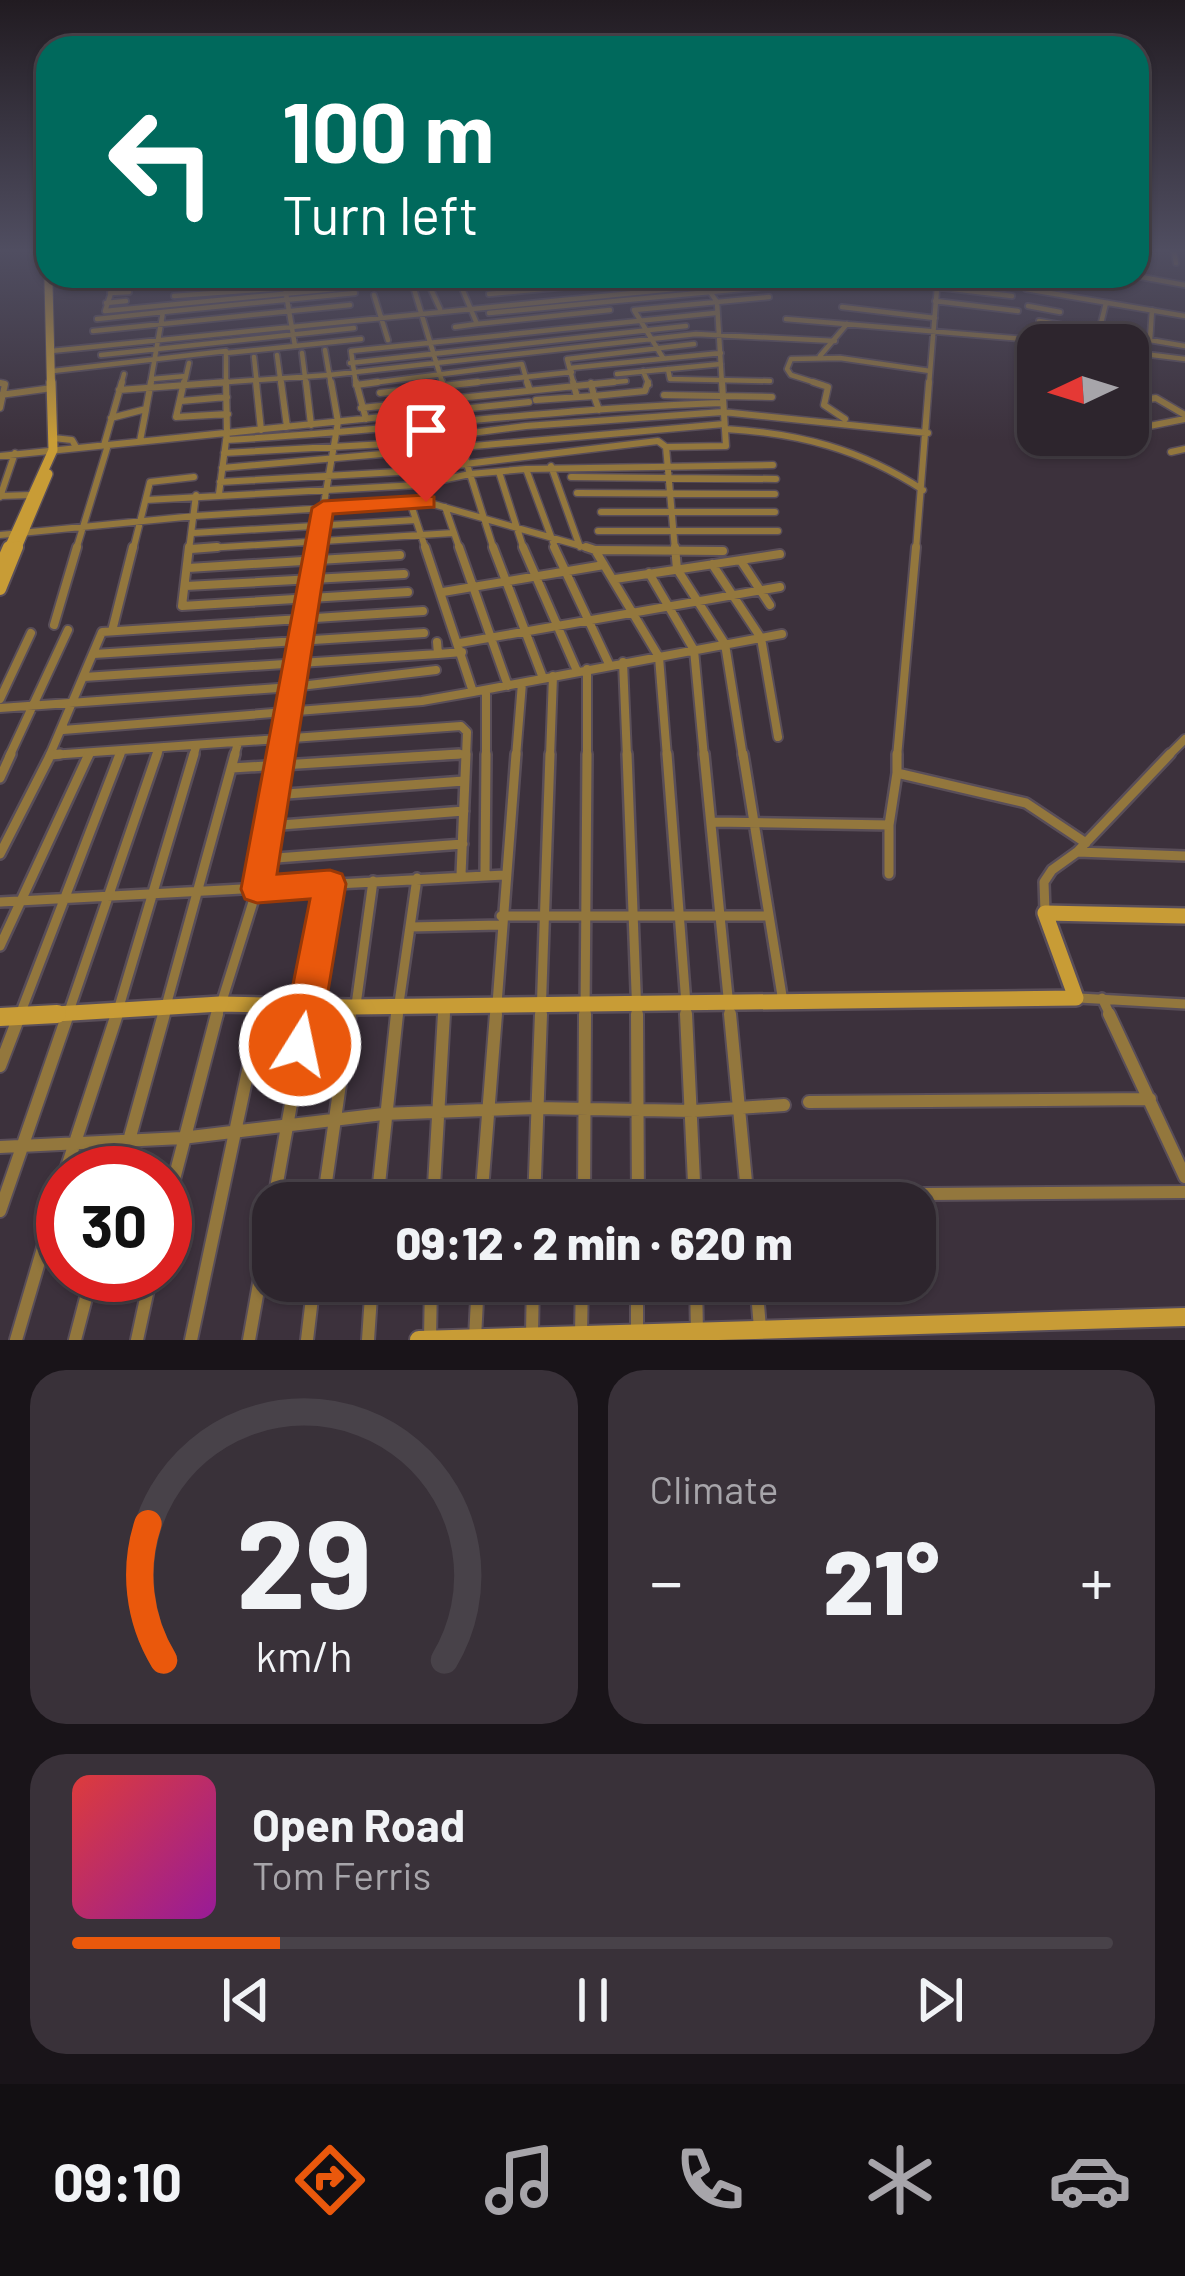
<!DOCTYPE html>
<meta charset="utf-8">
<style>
:root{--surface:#2d252d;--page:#393139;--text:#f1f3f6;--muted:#a7a5aa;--line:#484249;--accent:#ea580c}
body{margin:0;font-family:Barlow,sans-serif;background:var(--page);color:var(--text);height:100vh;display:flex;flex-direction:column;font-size:45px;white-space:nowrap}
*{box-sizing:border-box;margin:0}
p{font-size:39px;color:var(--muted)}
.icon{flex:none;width:66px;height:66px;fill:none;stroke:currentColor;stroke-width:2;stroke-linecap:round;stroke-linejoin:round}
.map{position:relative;height:1340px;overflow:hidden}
.details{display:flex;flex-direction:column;gap:30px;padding:30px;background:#191419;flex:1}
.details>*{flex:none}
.guide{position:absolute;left:36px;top:36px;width:1113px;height:252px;border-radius:36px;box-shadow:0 3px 9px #0004,0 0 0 3px var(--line);background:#00695c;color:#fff;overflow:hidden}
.needle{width:78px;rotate:266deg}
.buttons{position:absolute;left:1017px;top:324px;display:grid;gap:24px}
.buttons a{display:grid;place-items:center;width:132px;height:132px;border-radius:24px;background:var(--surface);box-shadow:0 3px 9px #0004,0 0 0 3px var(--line);font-size:60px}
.speed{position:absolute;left:36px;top:1146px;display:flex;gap:24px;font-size:60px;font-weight:700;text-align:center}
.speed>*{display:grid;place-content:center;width:156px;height:156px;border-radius:50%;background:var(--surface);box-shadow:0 3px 9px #0004,0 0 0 3px var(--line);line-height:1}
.speed .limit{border:18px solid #d22;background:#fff;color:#111}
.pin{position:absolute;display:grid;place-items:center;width:102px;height:102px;color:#fff;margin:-123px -51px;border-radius:50% 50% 50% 0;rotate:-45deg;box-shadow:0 0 12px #0007}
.pin .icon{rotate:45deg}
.me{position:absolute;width:132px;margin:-66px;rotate:10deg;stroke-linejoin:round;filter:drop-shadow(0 0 9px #0008)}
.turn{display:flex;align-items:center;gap:42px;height:252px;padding:0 48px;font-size:54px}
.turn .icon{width:156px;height:156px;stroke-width:2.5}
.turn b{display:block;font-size:84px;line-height:102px}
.big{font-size:90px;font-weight:800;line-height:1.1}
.details .widget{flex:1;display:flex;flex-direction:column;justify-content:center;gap:18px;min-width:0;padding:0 42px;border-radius:36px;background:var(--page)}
.details .dial{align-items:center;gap:0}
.dial svg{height:312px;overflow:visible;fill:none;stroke:var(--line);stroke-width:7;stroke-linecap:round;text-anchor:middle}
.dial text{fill:var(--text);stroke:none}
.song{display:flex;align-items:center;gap:36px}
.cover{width:144px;height:144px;border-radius:18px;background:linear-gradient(135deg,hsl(0 70% 55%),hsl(300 70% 35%))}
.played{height:12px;border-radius:6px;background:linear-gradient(90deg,var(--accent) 20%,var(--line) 20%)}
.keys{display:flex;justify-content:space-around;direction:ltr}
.heat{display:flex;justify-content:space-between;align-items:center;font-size:66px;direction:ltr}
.details .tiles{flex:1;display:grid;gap:30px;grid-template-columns:1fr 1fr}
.widget:last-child{grid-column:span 2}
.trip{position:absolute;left:252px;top:1182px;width:684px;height:120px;border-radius:36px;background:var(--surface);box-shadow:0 3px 9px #0004,0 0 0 3px var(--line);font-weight:800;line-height:120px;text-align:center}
.tabs{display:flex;height:192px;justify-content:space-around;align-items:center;background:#120f12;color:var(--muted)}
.tabs .icon{width:84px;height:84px}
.tabs .selected{color:var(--accent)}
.tabs b{font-size:54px;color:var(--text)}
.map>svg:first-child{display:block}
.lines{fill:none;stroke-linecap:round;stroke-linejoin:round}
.street-far4-casing{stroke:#594e59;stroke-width:8}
.street-far3-casing{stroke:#594e59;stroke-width:9}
.street-far2-casing{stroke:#594e59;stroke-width:12}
.street-far1-casing{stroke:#594e59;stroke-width:14}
.street-casing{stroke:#594e59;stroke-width:16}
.secondary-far4-casing{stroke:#594e59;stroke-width:10}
.secondary-far3-casing{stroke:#594e59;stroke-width:12}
.secondary-far2-casing{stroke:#594e59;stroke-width:16}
.secondary-far1-casing{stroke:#594e59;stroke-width:20}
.secondary-casing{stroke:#594e59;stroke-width:22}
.street-far4{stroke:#93773d;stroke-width:4.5}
.street-far3{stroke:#93773d;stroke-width:6}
.street-far2{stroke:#93773d;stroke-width:8}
.street-far1{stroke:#93773d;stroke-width:9}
.street{stroke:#93773d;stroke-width:12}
.secondary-far4{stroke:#c89c36;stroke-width:8}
.secondary-far3{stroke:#c89c36;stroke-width:9}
.secondary-far2{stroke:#c89c36;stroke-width:12}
.secondary-far1{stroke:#c89c36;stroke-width:15}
.secondary{stroke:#c89c36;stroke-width:18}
.route{fill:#ea580c;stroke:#983908;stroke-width:3}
</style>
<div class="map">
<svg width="1185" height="1340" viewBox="0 0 1185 1340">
<rect width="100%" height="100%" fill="#3c313c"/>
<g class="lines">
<defs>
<path id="street-far4" d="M1174,252L1176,263
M67,276L115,281
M145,276L115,281L105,311L355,287
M410,276L443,385
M697,276L710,292L762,287
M938,276L995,282
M1136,276L1185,285
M178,277L184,276
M479,278L508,276
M228,283L310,276
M429,285L440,309
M176,286L222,282
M461,286L477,324L610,310
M489,286L593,276
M936,287L1012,296
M1026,289L1185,316
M110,293L129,292
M489,294L681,276
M374,295L388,340
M174,296L451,276
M935,301L1018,311
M106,303L126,301
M1028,306L1060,312
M842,307L935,318
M163,312L355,293
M489,313L710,292L717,302L634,310L663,358
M97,319L163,312L150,385
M786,319L1096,345
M1039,321L1185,346
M455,327L477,324
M93,331L350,305
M1099,331L1106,303
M1150,340L1152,310
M295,346L361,339
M325,350L331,385
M51,351L804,276
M1128,352L1185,359
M302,353L306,385
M101,355L354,328
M277,355L281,385
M820,356L847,324
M254,357L257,385
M350,363L686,326
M570,368L721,353
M668,369L670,379L770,381
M53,371L226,351
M643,371L649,385
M617,374L721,364
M152,379L186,376
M0,383L5,385
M121,385L124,374
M184,385L189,363
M185,385L329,375L696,334L835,341
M226,385V353L295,346L283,276
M356,385L522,364L528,385
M356,385L351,351L715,313
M451,385L572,372
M574,385L567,359L694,344
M584,385L626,381
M722,385L717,302L769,297
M823,385L791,375L787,369L791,359L840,358L930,371
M929,385L938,276"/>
<path id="street-far3" d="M184,382L176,417L228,414
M256,382L261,430
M281,382L287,427
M306,382L311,425
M356,382L366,419
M527,382L529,388
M573,382L577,397
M813,382L828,387L824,405L845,419
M0,383L5,384L0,408
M591,383L594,396L645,391L648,382
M356,385L378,382
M119,390L227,382
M380,393L478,382
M0,395L52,388
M664,395L772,397
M536,400L594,396L599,410
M181,401L227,397
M1128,402L1156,398L1185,415
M361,408L614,382
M111,418L146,409L151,382
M1139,428L1185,419
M725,429C799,433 860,449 923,490
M53,438L72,440L76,447
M226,440C392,431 557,408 723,403
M140,441L146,410
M104,445L122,382
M666,447L675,550
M1171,452L1185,449
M224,453L386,444L526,426L723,412L928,433
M0,456L529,402
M551,466L580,547
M222,468L724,424
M499,472L524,550
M571,477L776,479
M220,482L398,472L658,441L666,447L726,446L722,382
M577,493L775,494
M219,494L227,433L226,382
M0,496L30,495
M0,497L15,453
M146,500L418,485L470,474L442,382
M410,502L426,550
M445,507L460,550
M601,512H775
M598,531H778
M193,533L416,520
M0,535L195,516L426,502L595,550
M191,549L453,533
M76,550L108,445
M133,550L150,482L194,477
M189,550L196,495
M316,550L338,422L331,382
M494,550L470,474L526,469
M556,550L526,469L773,465
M596,550H649
M916,550L929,382"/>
<path id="street-far2" d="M189,547L182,606L408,592
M425,547L473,692L782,634
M459,547L508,686
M493,547L543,678
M523,547L577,671
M554,547L609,664
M586,547L595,550L659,657L667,757
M675,547L677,569L725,644L743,757
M191,549L217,547
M596,550L723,551
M741,561L770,605
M712,564L761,638L778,737
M188,568L400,555
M649,573L694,650L704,757
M615,579L780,554
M186,586L404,574
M443,592L604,565
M54,625L77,547
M112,631L133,547
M437,642L438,654L462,652
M460,643L780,587
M94,654L424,633
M623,662L627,757
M84,677L438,654
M0,699L31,633
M0,708L292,687L436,670
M63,730L422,701L473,692
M51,755L461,726L467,732L466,757
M9,757L68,630
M49,757L102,632L423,611
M88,757L90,753
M119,757L121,752
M156,757L159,749
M193,757L196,747
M234,757L238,743
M280,757L316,547
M409,757L465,754
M486,757V690
M516,757L522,683
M550,757L553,676
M587,757V669
M897,757L916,547
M1167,757L1185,739"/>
<path id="street-far1" d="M627,754L637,1017
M667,754L687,1017
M704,754L730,1017
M743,754L783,1002
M897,754V773L1026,803L1086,843
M51,755L60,754
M232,768L459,754
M0,778L11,754
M273,795L464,781
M713,822L889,825
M268,826L464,811
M1078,852L1185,856
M0,854L51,754
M263,859L463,844
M485,874L486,754
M889,874V825L897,773
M461,875L466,754
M0,902L504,875
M1045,912L1044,882L1052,870L1077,852L1170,754
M501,916H769
M410,927L500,925
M0,946L89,754
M1079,998L1185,1004
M1102,998L1111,1017
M356,1005L373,881
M19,1017L120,754
M67,1017L157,754
M116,1017L194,754
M163,1017L235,754
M217,1017L257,889L280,754
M259,1017L261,1007
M306,1017L330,884
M350,1017L351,1009
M397,1017L417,878
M443,1017L444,1007
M496,1017L516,754
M541,1017L550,754
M585,1017L587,754"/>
<path id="street" d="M637,1014L638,1203
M686,1014L695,1203
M730,1014L748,1203
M1109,1014L1185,1177
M0,1066L20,1014
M809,1102L1150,1099
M0,1147L182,1138L383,1114L536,1108L694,1111L784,1105
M65,1173L117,1014
M120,1173L164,1014
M811,1195L1185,1192
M323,1203L350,1014
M377,1203L397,1014
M433,1203L444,1014
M481,1203L496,1014
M534,1203L541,1014
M584,1203L585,1014
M0,1211L68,1014
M165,1214L217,1014
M637,1281V1333
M696,1281L697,1333
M756,1281L760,1328
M532,1333L533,1281
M581,1333L582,1281
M475,1338L478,1281
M430,1339L431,1281
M16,1340L63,1180
M75,1340L92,1275
M137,1340L151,1275
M191,1340L260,1014
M249,1340L307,1014
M307,1340L314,1281
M368,1340L372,1281"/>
<path id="secondary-far4" d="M48,262L51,385"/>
<path id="secondary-far3" d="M8,550L53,450L51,382
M16,550L48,474"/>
<path id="secondary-far2" d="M0,567L9,547
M0,589L17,547"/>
<path id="secondary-far1" d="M6,1017L220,1004L351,1007L1076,998L1045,913L1185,916"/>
<path id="secondary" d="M0,1017L57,1014
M419,1340L1185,1317"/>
</defs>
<use href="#street-far4" class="street-far4-casing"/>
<use href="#street-far3" class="street-far3-casing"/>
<use href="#street-far2" class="street-far2-casing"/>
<use href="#street-far1" class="street-far1-casing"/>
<use href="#street" class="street-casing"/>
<use href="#secondary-far4" class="secondary-far4-casing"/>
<use href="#secondary-far3" class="secondary-far3-casing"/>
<use href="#secondary-far2" class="secondary-far2-casing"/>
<use href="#secondary-far1" class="secondary-far1-casing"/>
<use href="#secondary" class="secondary-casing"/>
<use href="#street-far4" class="street-far4"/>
<use href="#street-far3" class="street-far3"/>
<use href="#street-far2" class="street-far2"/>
<use href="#street-far1" class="street-far1"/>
<use href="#street" class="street"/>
<use href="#secondary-far4" class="secondary-far4"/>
<use href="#secondary-far3" class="secondary-far3"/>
<use href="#secondary-far2" class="secondary-far2"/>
<use href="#secondary-far1" class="secondary-far1"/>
<use href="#secondary" class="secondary"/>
</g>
<linearGradient id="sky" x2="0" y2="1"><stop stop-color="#211b21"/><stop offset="0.57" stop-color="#504e61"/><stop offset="1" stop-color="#504e61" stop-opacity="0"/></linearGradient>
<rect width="1185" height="440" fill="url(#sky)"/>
<path class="route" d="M426,495L434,497V507L333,514L277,874L330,870L342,874L346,884L319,1045L314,1058L300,1063L286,1058L281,1045L310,899L257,903L245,899L241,889L312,508L323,501Z"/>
</svg>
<div class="buttons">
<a><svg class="needle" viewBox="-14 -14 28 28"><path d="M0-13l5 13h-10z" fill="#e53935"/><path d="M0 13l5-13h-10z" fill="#a7a5aa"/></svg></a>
</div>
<div class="speed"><div class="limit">30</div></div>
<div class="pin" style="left:426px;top:502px;background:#d93025"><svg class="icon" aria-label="arrive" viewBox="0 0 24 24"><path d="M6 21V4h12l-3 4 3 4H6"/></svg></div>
<svg class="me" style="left:300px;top:1045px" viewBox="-20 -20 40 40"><circle r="17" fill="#ea580c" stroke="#fff" stroke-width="3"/><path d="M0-11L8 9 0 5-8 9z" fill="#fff"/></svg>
<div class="trip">09:12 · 2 min · 620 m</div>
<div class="guide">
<div class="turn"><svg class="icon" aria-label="left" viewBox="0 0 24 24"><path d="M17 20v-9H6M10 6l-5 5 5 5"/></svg><div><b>100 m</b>Turn left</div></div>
</div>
</div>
<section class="details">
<div class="tiles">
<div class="widget dial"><svg viewBox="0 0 100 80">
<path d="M14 69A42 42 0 1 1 86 69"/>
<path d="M14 69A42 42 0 0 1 10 34" stroke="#ea580c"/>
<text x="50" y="56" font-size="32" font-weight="700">29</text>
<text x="50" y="72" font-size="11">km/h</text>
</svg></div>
<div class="widget"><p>Climate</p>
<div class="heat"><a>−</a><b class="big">21°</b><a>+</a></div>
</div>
<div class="widget">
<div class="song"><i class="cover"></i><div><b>Open Road</b><p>Tom Ferris</p></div></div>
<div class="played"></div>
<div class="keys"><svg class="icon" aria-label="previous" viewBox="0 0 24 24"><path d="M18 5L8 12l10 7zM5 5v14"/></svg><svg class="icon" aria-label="pause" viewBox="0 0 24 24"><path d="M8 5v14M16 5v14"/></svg><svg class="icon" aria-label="next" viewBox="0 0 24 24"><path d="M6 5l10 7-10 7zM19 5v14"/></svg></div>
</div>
</div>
</section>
<nav class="tabs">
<b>09:10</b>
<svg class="icon selected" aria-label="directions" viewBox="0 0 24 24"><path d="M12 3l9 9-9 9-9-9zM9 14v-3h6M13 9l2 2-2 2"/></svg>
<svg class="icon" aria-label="music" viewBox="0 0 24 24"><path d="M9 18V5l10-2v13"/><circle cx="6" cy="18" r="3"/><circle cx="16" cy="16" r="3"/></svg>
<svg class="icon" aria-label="phone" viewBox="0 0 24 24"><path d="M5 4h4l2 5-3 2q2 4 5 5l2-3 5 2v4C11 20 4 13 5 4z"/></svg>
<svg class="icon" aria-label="climate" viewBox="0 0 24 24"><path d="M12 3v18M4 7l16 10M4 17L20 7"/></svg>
<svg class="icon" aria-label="car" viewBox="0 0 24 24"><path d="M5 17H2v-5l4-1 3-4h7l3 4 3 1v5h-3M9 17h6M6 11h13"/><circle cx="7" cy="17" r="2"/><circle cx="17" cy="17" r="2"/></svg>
</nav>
